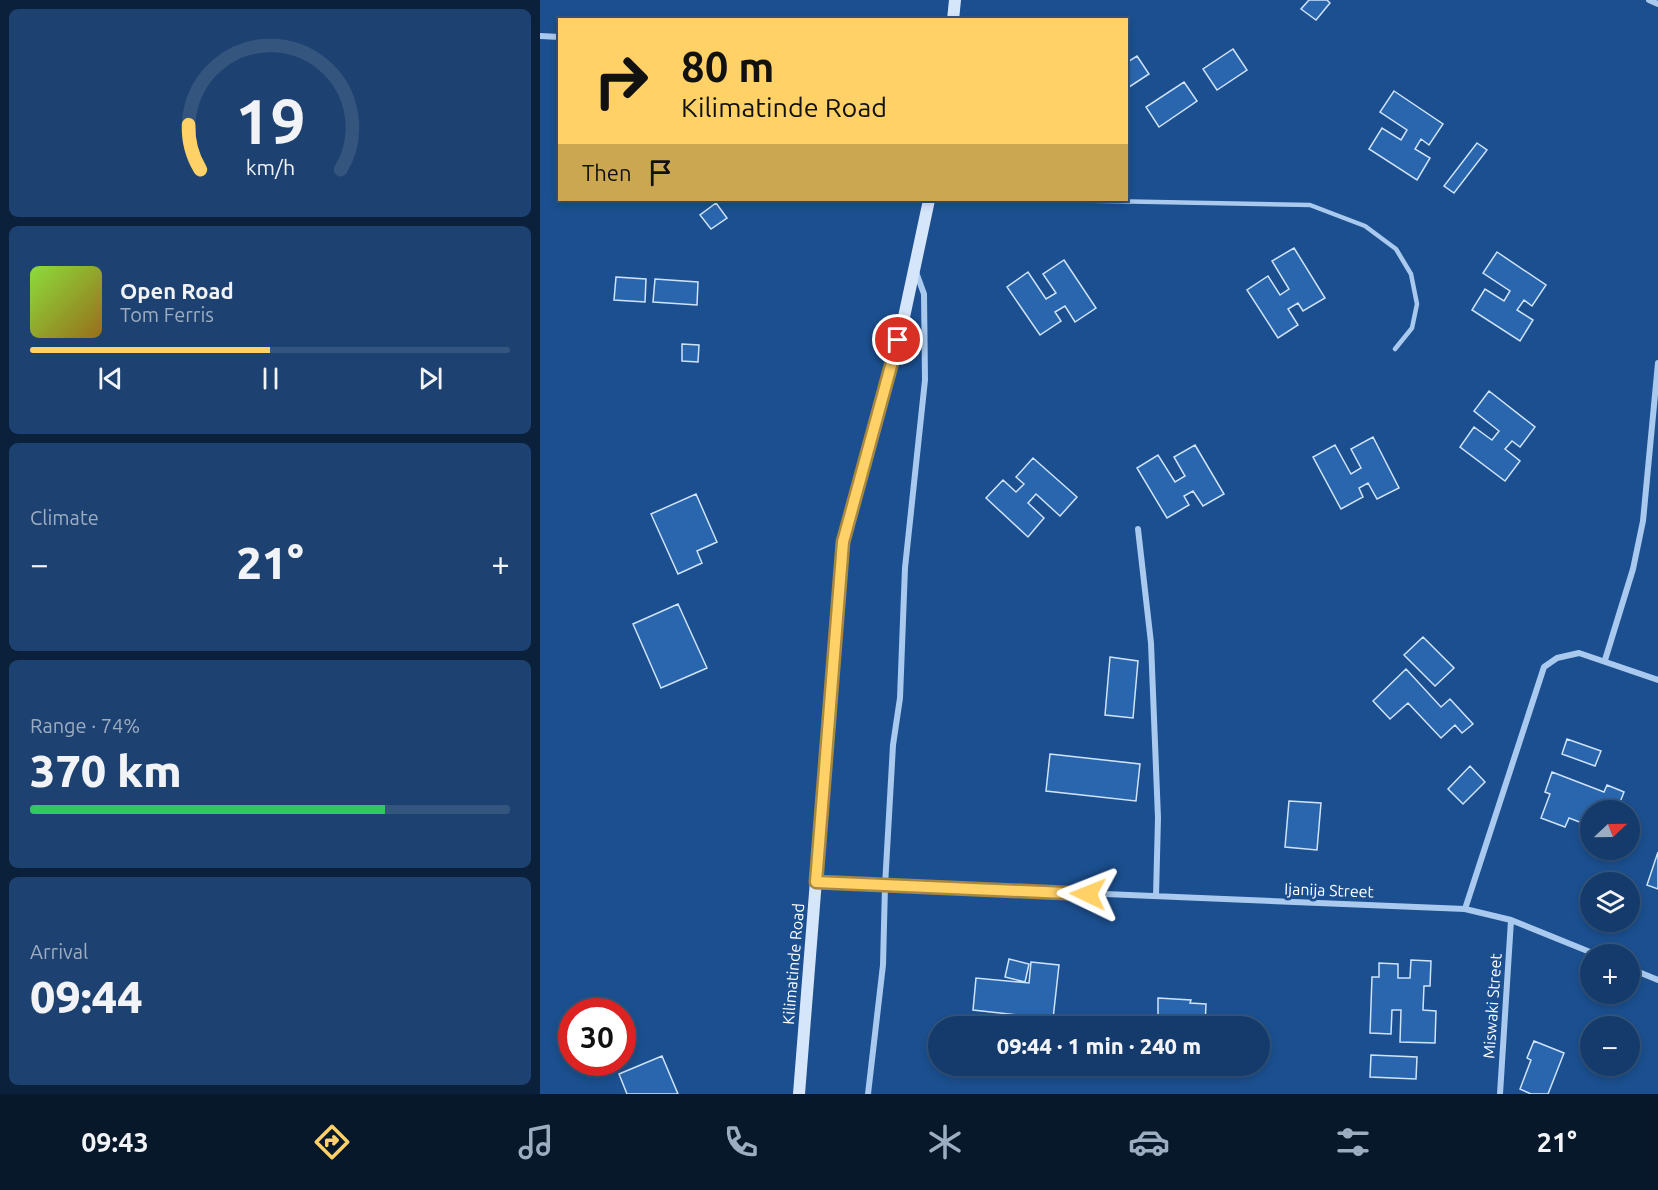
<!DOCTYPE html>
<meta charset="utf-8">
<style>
:root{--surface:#143b6b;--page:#1d4271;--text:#f1f3f6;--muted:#9dadc1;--line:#33557e;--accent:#ffd166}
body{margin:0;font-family:Ubuntu,sans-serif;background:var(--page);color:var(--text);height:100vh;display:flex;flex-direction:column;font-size:22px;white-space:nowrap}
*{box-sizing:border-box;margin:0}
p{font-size:20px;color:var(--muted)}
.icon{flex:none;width:33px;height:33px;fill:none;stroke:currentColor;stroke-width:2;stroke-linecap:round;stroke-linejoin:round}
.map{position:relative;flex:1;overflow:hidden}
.drawer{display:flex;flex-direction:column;gap:9px;padding:9px;background:#0b203b;width:540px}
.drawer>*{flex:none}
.banner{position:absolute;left:18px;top:18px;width:570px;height:183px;border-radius:0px;box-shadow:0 3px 9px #0003,0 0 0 2px var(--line);background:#ffd166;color:#111;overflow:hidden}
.needle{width:39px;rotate:68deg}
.fabs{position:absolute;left:1040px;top:800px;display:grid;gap:12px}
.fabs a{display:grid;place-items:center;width:60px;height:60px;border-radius:50%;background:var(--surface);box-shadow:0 3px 9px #0003,0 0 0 2px var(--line);font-size:30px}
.speed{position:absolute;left:18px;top:998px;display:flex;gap:12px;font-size:30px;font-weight:700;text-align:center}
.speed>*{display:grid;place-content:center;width:78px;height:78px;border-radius:50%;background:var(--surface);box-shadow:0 3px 9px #0003,0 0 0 2px var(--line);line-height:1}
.speed .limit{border:9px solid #d22;background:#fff;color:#111}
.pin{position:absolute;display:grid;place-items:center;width:51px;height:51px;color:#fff;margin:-26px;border:3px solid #fff;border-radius:50%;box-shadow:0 2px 6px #0007}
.me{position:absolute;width:66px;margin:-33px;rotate:272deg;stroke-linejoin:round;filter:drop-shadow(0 0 4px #0008)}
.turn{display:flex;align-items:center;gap:21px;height:126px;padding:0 24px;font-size:27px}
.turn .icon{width:78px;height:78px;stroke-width:2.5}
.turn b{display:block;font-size:42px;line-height:51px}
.then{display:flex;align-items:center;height:57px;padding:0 24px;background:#0003;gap:12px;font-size:22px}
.big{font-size:45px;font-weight:800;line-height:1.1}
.drawer .tile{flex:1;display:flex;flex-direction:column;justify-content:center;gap:9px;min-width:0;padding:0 21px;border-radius:9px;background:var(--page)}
.drawer .dial{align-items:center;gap:0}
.dial svg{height:156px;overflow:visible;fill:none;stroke:var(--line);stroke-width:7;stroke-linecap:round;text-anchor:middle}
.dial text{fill:var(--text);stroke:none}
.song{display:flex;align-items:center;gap:18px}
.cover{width:72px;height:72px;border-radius:9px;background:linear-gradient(135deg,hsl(90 70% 55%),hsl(40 70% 35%))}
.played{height:6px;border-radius:3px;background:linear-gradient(90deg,var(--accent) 50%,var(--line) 50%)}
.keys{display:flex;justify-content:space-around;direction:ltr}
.heat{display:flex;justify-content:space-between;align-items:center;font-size:33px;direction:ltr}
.charge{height:9px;border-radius:4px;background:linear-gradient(90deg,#34c759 74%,var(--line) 0)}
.trip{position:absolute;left:388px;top:1016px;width:342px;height:60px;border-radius:30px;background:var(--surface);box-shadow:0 3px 9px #0003,0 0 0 2px var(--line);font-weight:800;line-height:60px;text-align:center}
.tabs{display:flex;height:96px;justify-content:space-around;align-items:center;background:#08182b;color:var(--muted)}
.tabs .icon{width:42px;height:42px}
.tabs .current{color:var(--accent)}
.tabs b{font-size:27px;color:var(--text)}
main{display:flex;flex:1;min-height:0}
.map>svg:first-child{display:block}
.building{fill:#2a66ad;stroke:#cfe3fa;stroke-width:1.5}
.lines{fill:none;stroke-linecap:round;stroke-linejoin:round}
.service{stroke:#a9c9ee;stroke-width:4.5}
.minor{stroke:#a9c9ee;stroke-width:6}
.secondary{stroke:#d6e6fa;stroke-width:12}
.route-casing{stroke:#a68842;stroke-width:15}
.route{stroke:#ffd166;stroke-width:10}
.labels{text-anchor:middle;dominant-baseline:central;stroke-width:6;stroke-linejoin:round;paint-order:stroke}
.street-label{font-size:16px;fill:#fff;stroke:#1b4f8f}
</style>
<main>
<section class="drawer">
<div class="tile dial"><svg viewBox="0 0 100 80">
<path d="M14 69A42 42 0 1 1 86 69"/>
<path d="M14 69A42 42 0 0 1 8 46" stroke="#ffd166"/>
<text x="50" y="56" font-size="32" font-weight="700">19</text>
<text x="50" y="72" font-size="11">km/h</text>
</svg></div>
<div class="tile">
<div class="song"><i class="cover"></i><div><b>Open Road</b><p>Tom Ferris</p></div></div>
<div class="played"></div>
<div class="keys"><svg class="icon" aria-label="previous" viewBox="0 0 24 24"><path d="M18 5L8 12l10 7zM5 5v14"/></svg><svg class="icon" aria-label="pause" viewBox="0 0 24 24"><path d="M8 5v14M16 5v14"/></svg><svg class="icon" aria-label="next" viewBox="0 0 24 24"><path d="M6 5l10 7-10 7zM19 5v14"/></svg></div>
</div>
<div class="tile"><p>Climate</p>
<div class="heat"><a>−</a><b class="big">21°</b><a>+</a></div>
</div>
<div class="tile"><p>Range · 74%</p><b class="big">370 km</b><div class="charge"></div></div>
<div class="tile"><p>Arrival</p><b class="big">09:44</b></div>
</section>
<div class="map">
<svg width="1118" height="1094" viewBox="0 0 1118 1094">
<rect width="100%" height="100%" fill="#1b4f8f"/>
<path class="building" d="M769,0H787L790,3L776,20L761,9Z
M693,49L707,70L677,90L663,69Z
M597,56L609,74L586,89V63Z
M644,82L657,101L619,127L606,107Z
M854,91L903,124L889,145L881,139L875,149L890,158L877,180L829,149L842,128L861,140L867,130L840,112Z
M937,143L947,150L914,193L904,186Z
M176,203L187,218L171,229L160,215Z
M754,248L785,298L763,311L758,303L748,309L758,325L738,338L707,290L728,276L740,295L749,289L732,261Z
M957,252L1006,285L992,306L984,300L977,310L993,320L980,341L932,310L945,289L964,301L970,291L943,273Z
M524,260L556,308L535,322L525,306L515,312L521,321L500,335L467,287L488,272L506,299L516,293L503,274Z
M76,277L106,279L105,302L74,300Z
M115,279L158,282L157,305L113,302Z
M142,344L159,345L158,362L142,361Z
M949,391L995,427L980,447L972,441L965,449L980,461L965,481L920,447L934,427L952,440L959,431L934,411Z
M833,437L859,488L837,499L828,483L819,488L823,497L801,509L773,457L795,445L811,474L821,468L811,449Z
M655,445L684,494L663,506L653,491L644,496L649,505L627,518L597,468L618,455L635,482L645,476L634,457Z
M493,458L537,497L520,516L496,494L488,503L504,518L488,537L446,498L463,480L476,492L484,484L476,477Z
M156,494L177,542L157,551L162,563L138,574L111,514Z
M138,604L167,668L121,688L93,624Z
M883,637L914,668L895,686L864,655Z
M570,657L598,661L593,718L565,715Z
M866,669L901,707L910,699L933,724L922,733L915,725L901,738L868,703L850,719L833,701Z
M1027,739L1061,751L1055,766L1022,754Z
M510,754L600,764L596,801L506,791Z
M930,766L945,782L923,804L908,789Z
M1012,772L1064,792L1067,785L1084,792L1077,810H1050V826L1029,818L1025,827L1001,818L1010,794L1005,792Z
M749,801L781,803L777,850L745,847Z
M1118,852V889L1107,885Z
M469,959L489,964L485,982L465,977Z
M871,960L891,961L890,986H884L883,1010L896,1011L895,1043L860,1042L861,1010H852L851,1034L830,1033L832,977H839V963L858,964V978H870Z
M491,962L519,965L513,1019L433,1010L436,978L489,983Z
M618,998L651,1000L650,1003L666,1004L665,1026H618Z
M994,1041L1024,1053L1008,1094H991L980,1089L991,1060L987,1058Z
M831,1055L877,1057L876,1079L830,1077Z
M122,1056L138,1094H87L79,1074Z
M540,1065H559L558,1070Z"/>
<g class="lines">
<path class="service" d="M514,200L770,205L825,226L856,249L871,274L877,304L872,328L855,349"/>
<path class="minor" d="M1109,0L1118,4
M0,36L20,37
M598,529L611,643L618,818L616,896
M1065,660L1093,569L1103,521L1118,363
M276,882L925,909L971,920L1055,954
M925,909L1004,667L1017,658L1039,653L1118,680
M1089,968L1118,980
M328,1094L343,965L345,886L353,745L360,698L365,568L385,380L384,294L376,272
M960,1094L971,920"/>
<path class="secondary" d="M413,20L415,0
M259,1094L303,541L364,317L389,200"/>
</g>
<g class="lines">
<defs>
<path id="route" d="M358,340L303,542L276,882L548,894"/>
</defs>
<use href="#route" class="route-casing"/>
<use href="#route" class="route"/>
</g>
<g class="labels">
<g class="street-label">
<text transform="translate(789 890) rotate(2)">Ijanija Street</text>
<text transform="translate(253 964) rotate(-85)">Kilimatinde Road</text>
<text transform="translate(952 1006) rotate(-86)">Miswaki Street</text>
</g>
</g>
</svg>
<div class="fabs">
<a><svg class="needle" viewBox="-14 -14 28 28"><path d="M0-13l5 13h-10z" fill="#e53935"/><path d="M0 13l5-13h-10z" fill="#9dadc1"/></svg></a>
<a><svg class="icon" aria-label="layers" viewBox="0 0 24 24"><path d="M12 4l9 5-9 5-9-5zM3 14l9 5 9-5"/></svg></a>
<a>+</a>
<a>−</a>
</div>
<div class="speed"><div class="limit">30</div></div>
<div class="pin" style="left:358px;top:340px;background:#d93025"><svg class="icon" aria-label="arrive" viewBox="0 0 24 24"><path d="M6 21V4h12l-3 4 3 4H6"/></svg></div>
<svg class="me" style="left:548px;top:894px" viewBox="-20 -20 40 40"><path d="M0-17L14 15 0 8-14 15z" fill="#ffd166" stroke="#fff" stroke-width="4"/></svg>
<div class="trip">09:44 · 1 min · 240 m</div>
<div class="banner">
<div class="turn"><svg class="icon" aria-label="right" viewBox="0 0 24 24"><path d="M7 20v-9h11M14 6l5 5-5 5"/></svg><div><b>80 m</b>Kilimatinde Road</div></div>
<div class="then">Then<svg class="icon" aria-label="arrive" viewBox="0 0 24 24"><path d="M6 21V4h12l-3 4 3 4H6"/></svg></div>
</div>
</div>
</main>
<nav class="tabs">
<b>09:43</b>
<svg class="icon current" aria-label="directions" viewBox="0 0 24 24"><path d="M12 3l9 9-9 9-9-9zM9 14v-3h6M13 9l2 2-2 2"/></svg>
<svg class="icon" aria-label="music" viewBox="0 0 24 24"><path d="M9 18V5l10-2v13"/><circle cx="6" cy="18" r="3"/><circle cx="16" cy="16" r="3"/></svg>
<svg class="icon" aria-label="phone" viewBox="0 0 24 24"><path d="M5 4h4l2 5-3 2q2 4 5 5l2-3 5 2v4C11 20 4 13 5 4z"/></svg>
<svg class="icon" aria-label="climate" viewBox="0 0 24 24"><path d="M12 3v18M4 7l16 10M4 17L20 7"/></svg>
<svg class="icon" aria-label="car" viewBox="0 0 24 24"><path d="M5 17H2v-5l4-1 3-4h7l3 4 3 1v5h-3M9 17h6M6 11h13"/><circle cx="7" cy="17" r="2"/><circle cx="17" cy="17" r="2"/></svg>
<svg class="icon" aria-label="filters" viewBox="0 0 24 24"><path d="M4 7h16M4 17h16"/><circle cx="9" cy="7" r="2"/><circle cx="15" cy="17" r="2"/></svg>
<b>21°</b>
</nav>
